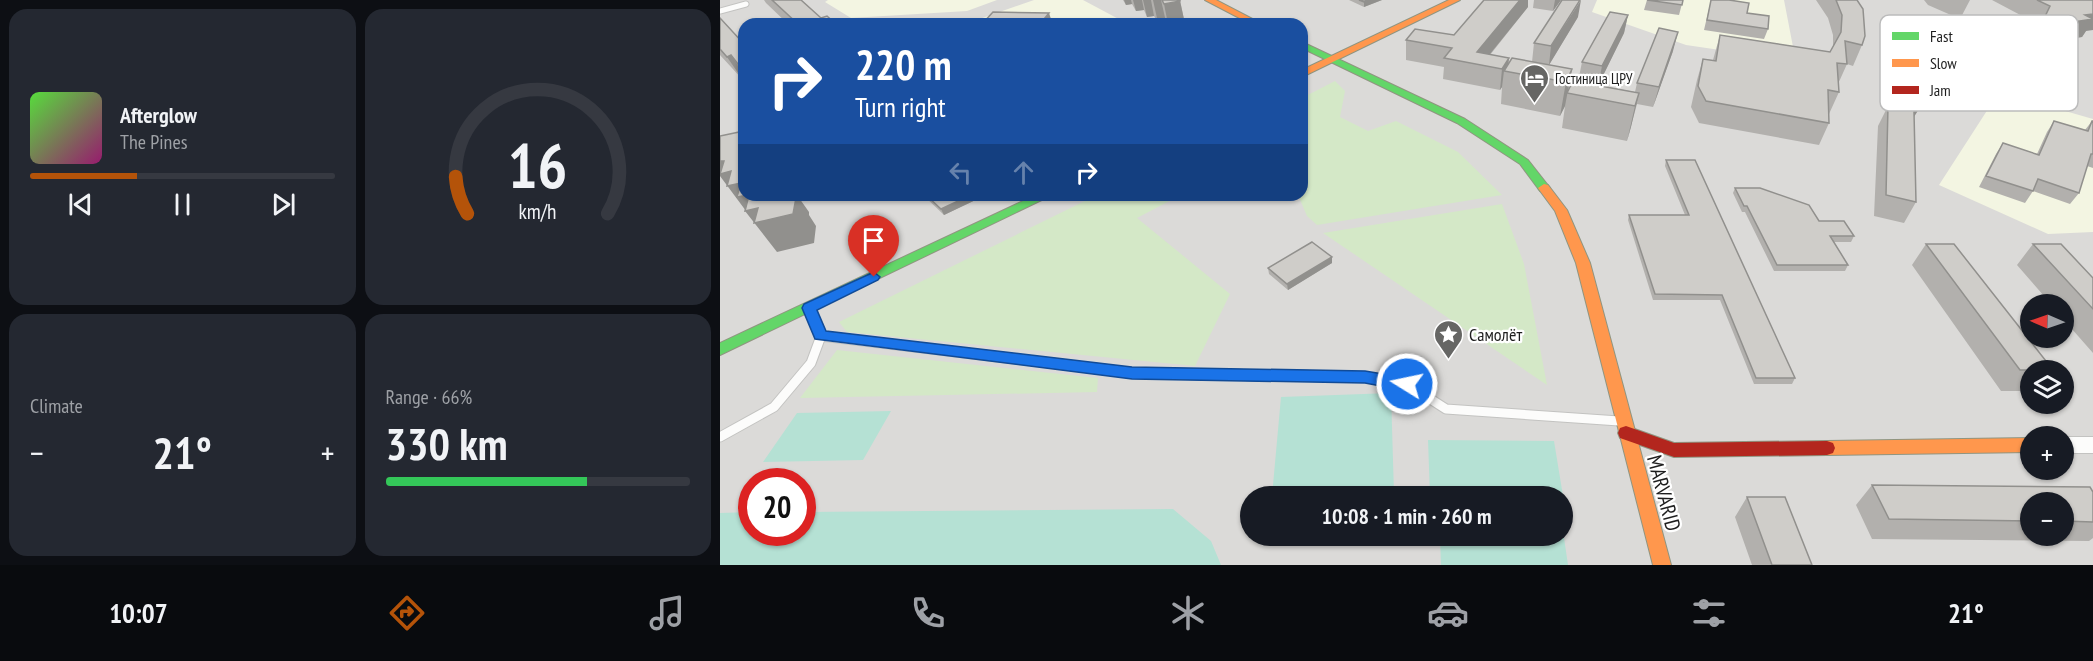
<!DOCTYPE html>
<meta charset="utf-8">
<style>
:root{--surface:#171b24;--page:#242831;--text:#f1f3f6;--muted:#9ea1a6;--line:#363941;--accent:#b45309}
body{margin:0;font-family:"PT Sans Narrow",sans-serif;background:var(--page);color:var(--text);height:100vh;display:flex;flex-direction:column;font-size:22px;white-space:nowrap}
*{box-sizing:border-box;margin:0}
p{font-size:20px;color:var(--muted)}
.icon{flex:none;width:33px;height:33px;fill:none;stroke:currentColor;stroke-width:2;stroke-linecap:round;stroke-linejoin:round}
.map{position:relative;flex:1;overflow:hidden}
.drawer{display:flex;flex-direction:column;gap:9px;padding:9px;background:#0d0f14;width:720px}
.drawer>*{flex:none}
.top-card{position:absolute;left:18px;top:18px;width:570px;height:183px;border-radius:18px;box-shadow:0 2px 4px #0004;background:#1a4fa0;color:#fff;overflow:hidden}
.needle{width:39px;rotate:272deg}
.controls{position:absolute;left:1300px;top:294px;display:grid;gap:12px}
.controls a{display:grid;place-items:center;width:54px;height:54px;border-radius:50%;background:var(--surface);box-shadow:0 2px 4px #0004;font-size:30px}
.speed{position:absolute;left:18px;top:468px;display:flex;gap:12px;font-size:30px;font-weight:700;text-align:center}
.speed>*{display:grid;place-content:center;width:78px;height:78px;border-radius:50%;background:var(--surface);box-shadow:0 2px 4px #0004;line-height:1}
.speed .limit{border:9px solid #d22;background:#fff;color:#111}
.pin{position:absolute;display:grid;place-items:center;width:51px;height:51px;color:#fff;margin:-62px -26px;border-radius:50% 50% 50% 0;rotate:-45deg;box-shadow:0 0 6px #0007}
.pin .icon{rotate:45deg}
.me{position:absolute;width:66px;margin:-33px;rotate:280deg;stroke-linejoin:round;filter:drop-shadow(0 0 4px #0008)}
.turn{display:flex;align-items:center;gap:21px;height:126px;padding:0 18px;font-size:27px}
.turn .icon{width:78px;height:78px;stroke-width:2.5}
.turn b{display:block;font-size:42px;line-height:51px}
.lanes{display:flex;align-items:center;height:57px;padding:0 18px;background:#0003;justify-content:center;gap:30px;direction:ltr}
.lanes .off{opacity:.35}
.big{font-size:45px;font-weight:600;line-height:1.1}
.drawer .widget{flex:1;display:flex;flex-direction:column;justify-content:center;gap:9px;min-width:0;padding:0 21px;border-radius:18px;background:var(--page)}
.drawer .dial{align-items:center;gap:0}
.dial svg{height:156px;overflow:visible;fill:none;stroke:var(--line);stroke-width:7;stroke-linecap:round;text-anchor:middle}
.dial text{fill:var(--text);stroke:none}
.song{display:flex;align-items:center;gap:18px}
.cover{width:72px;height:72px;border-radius:9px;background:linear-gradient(135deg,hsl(110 70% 55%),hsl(320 70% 35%))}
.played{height:6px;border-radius:3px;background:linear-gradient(90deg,var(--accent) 35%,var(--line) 35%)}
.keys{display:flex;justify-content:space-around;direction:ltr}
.heat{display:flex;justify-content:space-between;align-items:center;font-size:33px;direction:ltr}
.charge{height:9px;border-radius:4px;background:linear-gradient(90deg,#34c759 66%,var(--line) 0)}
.drawer .tiles{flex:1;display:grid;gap:9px;grid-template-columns:repeat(2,1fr)}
.trip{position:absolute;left:520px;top:486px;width:333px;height:60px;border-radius:30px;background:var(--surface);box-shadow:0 2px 4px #0004;font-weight:600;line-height:60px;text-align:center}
.tabs{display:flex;height:96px;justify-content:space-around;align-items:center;background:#090b0e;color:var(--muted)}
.tabs .icon{width:42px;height:42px}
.tabs .selected{color:var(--accent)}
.tabs b{font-size:27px;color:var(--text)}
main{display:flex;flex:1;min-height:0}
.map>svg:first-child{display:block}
.residential{fill:#dbdad8;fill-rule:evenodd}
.education{fill:#f3f5e2}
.grass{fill:#d4e8c7}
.pitch{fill:#b5e1d4}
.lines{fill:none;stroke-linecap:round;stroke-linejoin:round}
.lane-far2-casing{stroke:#c3c3c1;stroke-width:7}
.lane-far1-casing{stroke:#c3c3c1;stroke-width:9}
.lane-casing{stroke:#c3c3c1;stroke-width:11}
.street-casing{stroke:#c3c3c1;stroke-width:2}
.fast-casing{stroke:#909580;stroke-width:2}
.slow-casing{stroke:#909580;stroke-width:2}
.jam-casing{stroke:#909580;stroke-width:2}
.lane-far2{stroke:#fcfcfb;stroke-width:5}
.lane-far1{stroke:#fcfcfb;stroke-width:7}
.lane{stroke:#fcfcfb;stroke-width:9}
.street{fill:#fcfcfb;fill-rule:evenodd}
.fast{fill:#63d668;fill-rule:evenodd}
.slow{fill:#ff974d;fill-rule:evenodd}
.jam{fill:#b3261e;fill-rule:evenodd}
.wall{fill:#b2b0ad;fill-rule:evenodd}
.shaded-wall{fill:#91908d}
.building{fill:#cfcdc9;stroke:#91908d;stroke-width:1.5}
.route{fill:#1a73e8;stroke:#114b97;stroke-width:1.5}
.labels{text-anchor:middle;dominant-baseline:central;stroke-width:4.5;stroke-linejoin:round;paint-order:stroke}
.far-poi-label{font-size:15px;fill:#1e1e1e;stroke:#fff;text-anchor:start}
.poi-label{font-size:18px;fill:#1e1e1e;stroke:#fff;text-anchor:start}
.near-street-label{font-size:21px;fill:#1e1e1e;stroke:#fff}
.key{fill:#fff;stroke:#bcbcbc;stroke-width:1.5}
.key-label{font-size:16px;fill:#1e1e1e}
</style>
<main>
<section class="drawer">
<div class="tiles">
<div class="widget">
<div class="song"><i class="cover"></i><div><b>Afterglow</b><p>The Pines</p></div></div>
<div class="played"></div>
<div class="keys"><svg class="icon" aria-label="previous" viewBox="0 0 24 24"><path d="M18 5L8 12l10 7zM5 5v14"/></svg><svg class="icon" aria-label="pause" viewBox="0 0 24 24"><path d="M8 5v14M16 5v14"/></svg><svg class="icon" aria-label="next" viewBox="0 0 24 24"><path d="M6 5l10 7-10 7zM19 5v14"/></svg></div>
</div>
<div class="widget dial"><svg viewBox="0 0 100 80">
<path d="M14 69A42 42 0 1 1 86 69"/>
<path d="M14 69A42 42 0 0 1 8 50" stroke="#b45309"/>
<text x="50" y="56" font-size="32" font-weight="700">16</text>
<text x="50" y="72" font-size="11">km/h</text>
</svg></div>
<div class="widget"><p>Climate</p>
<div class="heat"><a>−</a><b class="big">21°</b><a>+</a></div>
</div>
<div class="widget"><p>Range · 66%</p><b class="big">330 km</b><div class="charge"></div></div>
</div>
</section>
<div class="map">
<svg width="1373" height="565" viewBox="0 0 1373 565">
<rect width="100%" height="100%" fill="#ecebe6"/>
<path class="residential" d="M0,0H1373V565H0ZM24,24H582V195H24ZM1311,304H1344V338H1311ZM1311,370H1344V404H1311ZM1311,436H1344V470H1311ZM32,482H82V532H32ZM531,496H843V536H531ZM1311,502H1344V536H1311Z"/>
<path class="education" d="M108,0H277L247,11L131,18L105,2Z
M314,0H363L408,24H245Z
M877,0H1064L1074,52L1041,56L966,45L872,12Z
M1279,92L1373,119V232L1328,234L1219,185Z"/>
<path class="grass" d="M615,81L625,91L620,117L648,131L676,121L738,152L782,195L597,225L587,216L578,195H582V98Z
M377,195H461L417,218L510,294L475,366L127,332L119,322Z
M782,204L804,264L827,385L603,233Z
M117,350L378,378L377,392L80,398Z"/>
<path class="pitch" d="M671,393L674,494L552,496L561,397Z
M171,411L143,460L43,462L77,413Z
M708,440L834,441L843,496H710Z
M453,509L491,541L501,565H0V513L31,512L32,532H82L83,512Z
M843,531L848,565H721L720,536H843Z"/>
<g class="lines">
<defs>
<path id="lane-far2" d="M0,11L26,4"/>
<path id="lane-far1" d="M89,308L96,325"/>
<path id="lane" d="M101,336L412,373L645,377L687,384L726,409L899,421
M0,437L54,407L91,363L101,336L96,324"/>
<path id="street" d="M1344,437H1373V453H1344Z"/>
<path id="fast" d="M582,42L745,119L808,160L830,188L824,192L820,191L800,164L737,123L582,48Z
M316,195H332L0,355V343Z"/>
<path id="slow" d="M485,0H496L542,24H531Z
M729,0H740L582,77V70Z
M824,184L828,185L847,210L870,263L951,565H933L856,263L835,211L818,188Z
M1311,438V452L1107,455L1101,453L1099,448L1101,443L1107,441Z"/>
<path id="jam" d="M906,426L954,443L1107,441L1113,443L1115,448L1113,453L1107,455L954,457L900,438L898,433L900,428Z"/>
</defs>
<use href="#lane-far2" class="lane-far2-casing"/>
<use href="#lane-far1" class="lane-far1-casing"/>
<use href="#lane" class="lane-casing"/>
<use href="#street" class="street-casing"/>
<use href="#fast" class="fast-casing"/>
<use href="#slow" class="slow-casing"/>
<use href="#jam" class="jam-casing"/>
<use href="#lane-far2" class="lane-far2"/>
<use href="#lane-far1" class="lane-far1"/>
<use href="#lane" class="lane"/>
<use href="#street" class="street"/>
<use href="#fast" class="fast"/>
<use href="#slow" class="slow"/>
<use href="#jam" class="jam"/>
</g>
<path class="wall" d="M44,0H81L101,18L116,24H68L46,3Z
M403,0H460L465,24H447L446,22L438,23L434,16L427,17L424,10L416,11L412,4L406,5Z
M629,0H662L644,7Z
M814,0H841L833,11L813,8Z
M927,0H963L959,15L924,10Z
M991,0L1027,13L1048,29L1044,39L984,30Z
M1096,0H1137L1142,45L1133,66L1127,64L1118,84L1119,92L1109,114V123L1099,145L979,123L971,107L977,80L983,59L993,60L1000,35L1110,52L1113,47V35L1108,18Z
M1204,0H1250L1240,19L1208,5Z
M1272,0H1373L1366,31L1362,37L1309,45L1319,25Z
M808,7L770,55L789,63L812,62L814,43L858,17L829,65L852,69L849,90L858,82L862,62L908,15L904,33L878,85L915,92L917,83L953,51L933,107L917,104L907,141L842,128L845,106L840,116L781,104L782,87L780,90L723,79L724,67L686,60V40L734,35Z
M0,18L24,44V80H23L0,55Z
M1228,61L1217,80L1194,116L1196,202L1184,223L1154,216L1158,126L1168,106Z
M1334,121L1365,130L1372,121H1373V168L1367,166L1359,193L1350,204L1313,191L1305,203L1259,187L1276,154L1283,143L1317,154L1327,132Z
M946,160L1075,378L1072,384H1034L1000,300H933L908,220L909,215H965L945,166Z
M1015,188L1099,221L1134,236L1131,242H1114L1128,265L1125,271H1054L1025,212H1022L1013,193Z
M203,195H266L224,215Z
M1206,244L1333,370H1311V391H1281L1192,265Z
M1313,244L1373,278V353L1344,320V304H1331L1297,265Z
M612,257V263L568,290L549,274L548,268Z
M1152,485L1373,492V538L1369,541L1152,539L1136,505ZM1311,502H1344V536H1311Z
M1027,497L1092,565H1032L1015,517Z"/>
<path class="shaded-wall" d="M404,0H411L412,4L406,5Z
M413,0H422L424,10L416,11Z
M423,0H431L434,16L427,17Z
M433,0H441L446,22L438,23Z
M650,0H662L644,7V2Z
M800,0H808V7L761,65L757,52Z
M835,0H841L833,11Z
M861,0L858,17L829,65L831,46Z
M460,1L465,24H448L444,4Z
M329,13L332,22L331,24H320Z
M1373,14V30L1366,31L1362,37L1309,45L1320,27L1365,15Z
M908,15L904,33L878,86L882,66Z
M958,32L953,51L933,107L939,87Z
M11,55L24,75V80H23L7,57Z
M789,58L788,71H784L782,87L780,90L782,69Z
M1228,61L1217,80L1184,133L1194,112Z
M852,69L845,106L840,116L846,82Z
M919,93L911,127L907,141L915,106Z
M0,161H4L31,195H77L89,212V215L96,226L94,243L57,252L25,211H26L0,176Z
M251,195H266L224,215L221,209Z
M612,257V263L568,290L567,284Z"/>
<path class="building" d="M52,0H81L101,18L107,16L116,24H78Z
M442,0H460V1L444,4Z
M639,0H650L644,2Z
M764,0H800L757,52L789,58L782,69L724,58L732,48L686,40L695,29L734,35Z
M842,0H860L831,46L814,43Z
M927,0H963L962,5Z
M991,0H1009L1029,3L1027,13L1049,16L1048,29L987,20Z
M1116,0H1137L1143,9L1145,36L1142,45L1125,41L1127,64L1117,63L1119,92L1108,90L1109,123L986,101L978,86L983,59L996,61L1000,35L1110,52L1121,32L1122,15Z
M1317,0H1373V14L1365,15L1373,19L1320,27L1330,6Z
M273,12L329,13L320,24H262Z
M890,12L908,15L882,66L862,62Z
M0,18L24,44V67L21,68L11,55L7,57L0,49Z
M495,21L500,24H487Z
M939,28L958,32L939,87L917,83Z
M1204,54L1228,61L1194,112L1196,202L1166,195L1168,106Z
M792,58L852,69L846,82L784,71Z
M853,81L919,93L915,106L847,93Z
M1334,121L1368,131L1372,121H1373V154H1371L1359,193L1318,179L1313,191L1266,176L1283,143L1319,155Z
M24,131V135L22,143L24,142V195H28L17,197L21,183L7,186L11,171L0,174L4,161H0V136Z
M946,160H975L1075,378H1036L1002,295L935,294L909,215H969Z
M1015,188H1040L1089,205L1099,221H1124L1134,236H1110L1128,265H1057L1027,206H1024Z
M29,195H67L66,200L76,198L73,214L34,223L38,208L25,211Z
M206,195H251L221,209Z
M592,242L612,257L567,284L548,268Z
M1206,244H1234L1333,370H1300Z
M1313,244H1341L1373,278V309Z
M1152,485L1370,487L1373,492V522L1344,521V502H1311V521L1169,519Z
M1027,497H1065L1092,565H1052Z"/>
<path class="route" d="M154,272L160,277L158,280L97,310L106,331L412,367L645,371L687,378L695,384L687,391L645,383L412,379L95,339L82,308L84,304Z"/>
<defs>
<symbol id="hotel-pin" viewBox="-11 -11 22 30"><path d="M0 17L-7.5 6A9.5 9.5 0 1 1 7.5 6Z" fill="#666664" stroke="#fff"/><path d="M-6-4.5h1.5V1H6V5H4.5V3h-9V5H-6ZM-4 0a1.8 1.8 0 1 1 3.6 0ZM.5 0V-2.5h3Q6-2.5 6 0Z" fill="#fff"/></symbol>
<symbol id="sight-pin" viewBox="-11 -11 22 30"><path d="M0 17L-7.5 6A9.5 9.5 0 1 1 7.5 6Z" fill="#666664" stroke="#fff"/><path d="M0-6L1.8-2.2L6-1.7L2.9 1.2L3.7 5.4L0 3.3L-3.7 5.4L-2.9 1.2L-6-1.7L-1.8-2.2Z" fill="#fff"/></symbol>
</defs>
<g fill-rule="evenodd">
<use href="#hotel-pin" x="798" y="62" width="33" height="45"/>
<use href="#sight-pin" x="712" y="318" width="33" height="45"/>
</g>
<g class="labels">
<g class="far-poi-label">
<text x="835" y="78">Гостиница ЦРУ</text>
</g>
<g class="poi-label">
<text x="749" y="334">Самолёт</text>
</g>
<g class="near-street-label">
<text transform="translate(944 493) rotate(75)">MARVARID</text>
</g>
</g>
<rect x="1160" y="15" width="198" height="96" rx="9" class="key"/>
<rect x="1172" y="32" width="27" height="8" fill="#63d668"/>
<rect x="1172" y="59" width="27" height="8" fill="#ff974d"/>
<rect x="1172" y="86" width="27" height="8" fill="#b3261e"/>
<g class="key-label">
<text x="1210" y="42">Fast</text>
<text x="1210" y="69">Slow</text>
<text x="1210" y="96">Jam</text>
</g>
</svg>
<div class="controls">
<a><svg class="needle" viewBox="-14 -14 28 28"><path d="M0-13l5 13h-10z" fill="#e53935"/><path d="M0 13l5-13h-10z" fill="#9ea1a6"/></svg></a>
<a><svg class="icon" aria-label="layers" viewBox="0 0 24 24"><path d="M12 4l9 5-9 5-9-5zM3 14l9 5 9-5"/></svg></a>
<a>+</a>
<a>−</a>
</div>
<div class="speed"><div class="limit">20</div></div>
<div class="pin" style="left:154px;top:277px;background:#d93025"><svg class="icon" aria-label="arrive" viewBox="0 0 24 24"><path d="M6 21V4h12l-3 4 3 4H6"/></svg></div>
<svg class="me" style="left:687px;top:384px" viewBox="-20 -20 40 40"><circle r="17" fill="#1a73e8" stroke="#fff" stroke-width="3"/><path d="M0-11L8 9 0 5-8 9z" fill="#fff"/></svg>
<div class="trip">10:08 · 1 min · 260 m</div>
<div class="top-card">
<div class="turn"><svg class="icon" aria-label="right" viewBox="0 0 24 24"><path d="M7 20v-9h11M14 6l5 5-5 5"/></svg><div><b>220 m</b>Turn right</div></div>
<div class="lanes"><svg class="icon off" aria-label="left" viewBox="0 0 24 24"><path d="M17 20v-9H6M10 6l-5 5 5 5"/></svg><svg class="icon off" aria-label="ahead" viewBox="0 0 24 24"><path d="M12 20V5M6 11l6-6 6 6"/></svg><svg class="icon" aria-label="right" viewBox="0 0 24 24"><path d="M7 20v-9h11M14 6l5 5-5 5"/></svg></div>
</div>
</div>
</main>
<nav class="tabs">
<b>10:07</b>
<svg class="icon selected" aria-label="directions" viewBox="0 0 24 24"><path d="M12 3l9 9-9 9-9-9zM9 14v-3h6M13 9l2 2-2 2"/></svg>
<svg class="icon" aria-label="music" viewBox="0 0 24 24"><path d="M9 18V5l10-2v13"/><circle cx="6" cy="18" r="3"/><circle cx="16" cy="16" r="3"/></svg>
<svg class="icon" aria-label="phone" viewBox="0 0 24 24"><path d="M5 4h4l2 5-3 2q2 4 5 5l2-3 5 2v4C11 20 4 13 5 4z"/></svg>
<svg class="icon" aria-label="climate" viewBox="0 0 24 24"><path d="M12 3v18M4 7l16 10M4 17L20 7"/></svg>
<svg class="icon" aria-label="car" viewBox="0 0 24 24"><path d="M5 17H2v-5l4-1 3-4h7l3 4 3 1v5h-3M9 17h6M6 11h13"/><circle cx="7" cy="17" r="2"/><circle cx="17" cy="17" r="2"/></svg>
<svg class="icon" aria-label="filters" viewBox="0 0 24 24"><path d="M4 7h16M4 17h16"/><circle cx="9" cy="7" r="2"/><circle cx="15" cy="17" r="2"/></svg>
<b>21°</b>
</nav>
